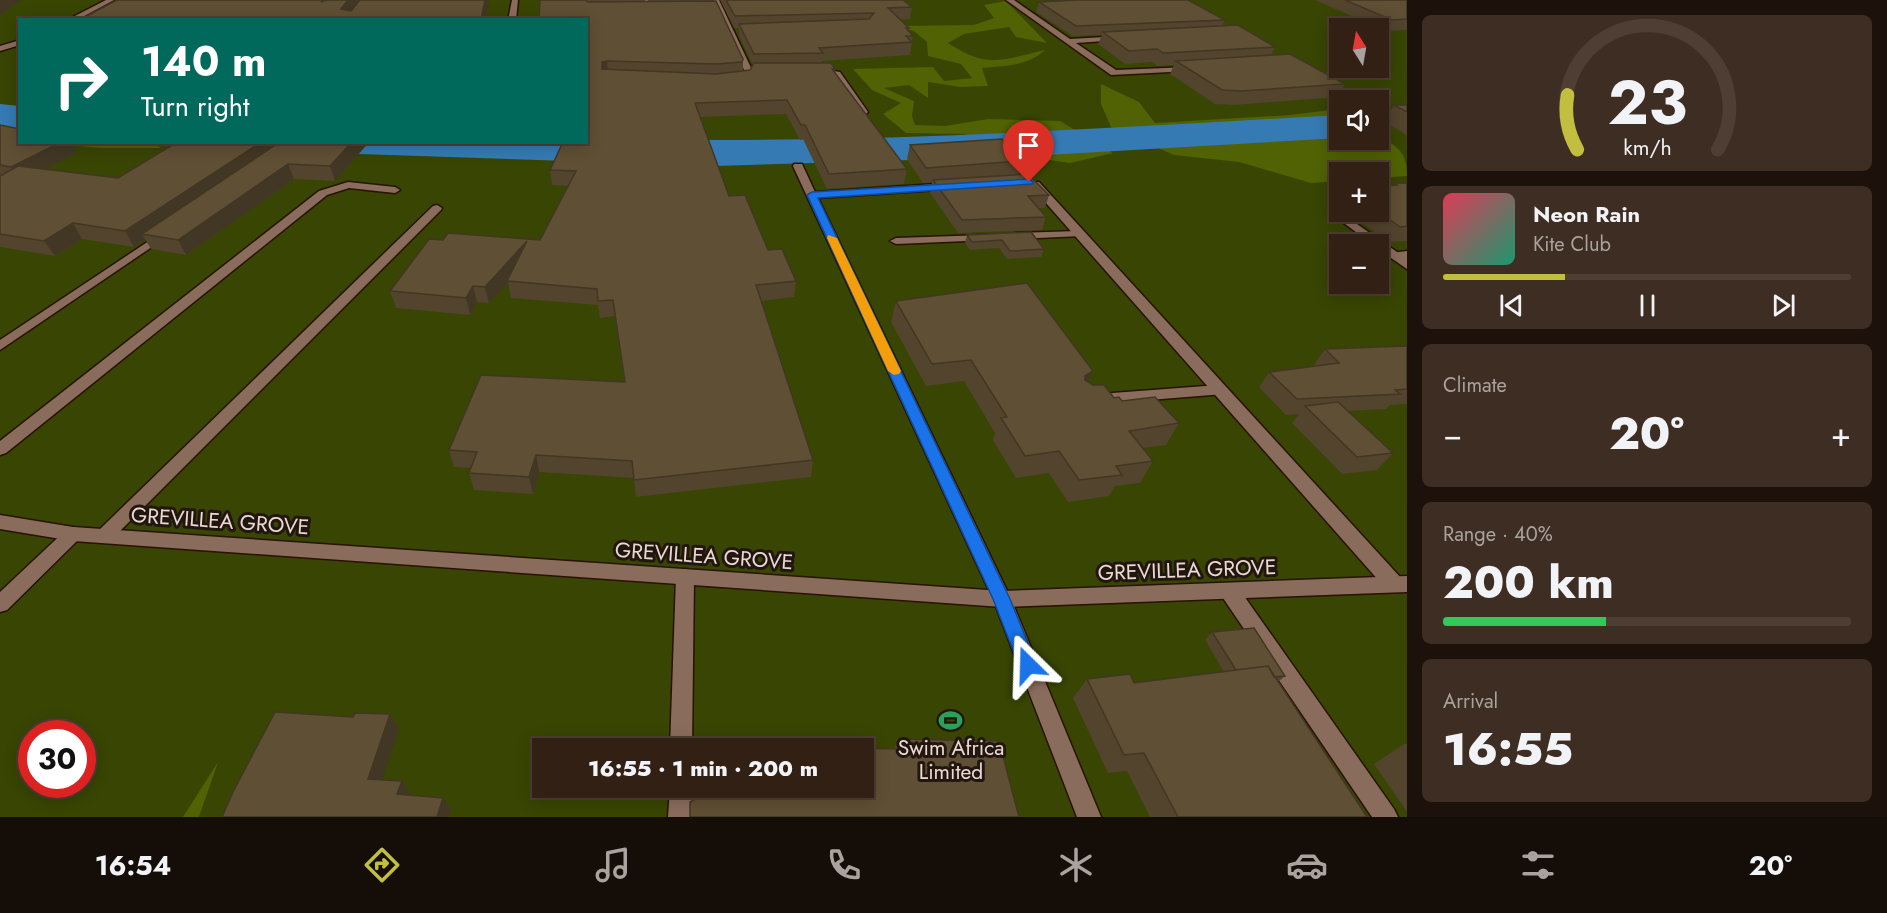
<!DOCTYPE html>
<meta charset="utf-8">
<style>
:root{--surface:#332014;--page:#3e2d22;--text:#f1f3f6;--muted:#a9a3a0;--line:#4e3e34;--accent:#c1be40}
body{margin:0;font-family:Jost,sans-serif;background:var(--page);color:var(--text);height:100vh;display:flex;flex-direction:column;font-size:22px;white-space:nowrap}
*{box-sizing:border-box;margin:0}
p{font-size:20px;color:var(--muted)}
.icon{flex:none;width:33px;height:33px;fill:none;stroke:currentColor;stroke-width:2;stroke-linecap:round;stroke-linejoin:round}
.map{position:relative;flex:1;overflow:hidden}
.side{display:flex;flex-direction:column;gap:15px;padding:15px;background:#1c120b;width:480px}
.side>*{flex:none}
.banner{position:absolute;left:18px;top:18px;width:570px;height:126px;border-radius:0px;box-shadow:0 3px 15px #0003,0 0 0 2px var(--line);background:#00695c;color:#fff;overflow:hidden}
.needle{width:39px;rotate:349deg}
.tools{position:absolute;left:1329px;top:18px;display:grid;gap:12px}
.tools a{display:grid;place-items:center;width:60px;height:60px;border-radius:0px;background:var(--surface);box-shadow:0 3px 15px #0003,0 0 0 2px var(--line);font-size:30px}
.speed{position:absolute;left:18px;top:720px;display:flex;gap:12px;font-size:30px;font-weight:700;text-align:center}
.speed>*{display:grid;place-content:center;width:78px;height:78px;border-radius:50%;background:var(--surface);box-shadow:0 3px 15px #0003,0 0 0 2px var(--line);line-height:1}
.speed .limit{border:9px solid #d22;background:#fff;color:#111}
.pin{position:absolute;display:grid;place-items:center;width:51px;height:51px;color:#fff;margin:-62px -26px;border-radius:50% 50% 50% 0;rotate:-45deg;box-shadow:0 0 6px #0007}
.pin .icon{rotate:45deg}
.me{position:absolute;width:66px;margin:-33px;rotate:338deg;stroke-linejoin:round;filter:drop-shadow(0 0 4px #0008)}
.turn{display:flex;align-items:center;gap:21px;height:126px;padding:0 24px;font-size:27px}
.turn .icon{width:78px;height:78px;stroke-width:2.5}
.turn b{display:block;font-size:42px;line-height:51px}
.big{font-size:45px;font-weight:800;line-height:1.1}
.side .widget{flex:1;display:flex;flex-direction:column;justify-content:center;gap:9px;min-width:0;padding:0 21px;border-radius:9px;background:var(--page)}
.side .dial{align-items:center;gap:0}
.dial svg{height:156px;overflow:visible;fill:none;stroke:var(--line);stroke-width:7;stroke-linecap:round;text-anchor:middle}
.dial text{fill:var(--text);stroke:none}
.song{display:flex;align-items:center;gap:18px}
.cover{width:72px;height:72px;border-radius:9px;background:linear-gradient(135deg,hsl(350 70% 55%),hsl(160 70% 35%))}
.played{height:6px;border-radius:3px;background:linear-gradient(90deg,var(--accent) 30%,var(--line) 30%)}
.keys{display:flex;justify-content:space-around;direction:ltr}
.heat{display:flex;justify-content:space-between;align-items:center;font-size:33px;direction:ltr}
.charge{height:9px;border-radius:4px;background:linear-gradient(90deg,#34c759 40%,var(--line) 0)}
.trip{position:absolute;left:532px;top:738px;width:342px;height:60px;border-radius:0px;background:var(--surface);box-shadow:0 3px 15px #0003,0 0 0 2px var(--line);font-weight:800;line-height:60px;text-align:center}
.dock{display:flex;height:96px;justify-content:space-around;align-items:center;background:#140d08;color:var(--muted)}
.dock .icon{width:42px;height:42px}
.dock .current{color:var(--accent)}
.dock b{font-size:27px;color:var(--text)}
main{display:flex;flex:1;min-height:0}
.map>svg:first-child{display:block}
.green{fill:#384503;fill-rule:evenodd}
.forest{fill:#506203}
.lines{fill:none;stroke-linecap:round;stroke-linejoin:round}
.river{fill:#357ab2;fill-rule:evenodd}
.service-casing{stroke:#291204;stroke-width:3}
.minor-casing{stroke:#291204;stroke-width:3}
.tertiary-casing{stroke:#291204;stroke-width:3}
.service{fill:#8a6c5c;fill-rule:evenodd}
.minor{fill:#8a6c5c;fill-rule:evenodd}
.tertiary{fill:#8a6c5c;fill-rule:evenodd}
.wall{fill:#52442d}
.shaded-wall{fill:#423724}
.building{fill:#5f4f34;stroke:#423724;stroke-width:1.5}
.route{fill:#1a73e8;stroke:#114b97;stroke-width:1.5}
.slow{fill:#f59e0b}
.labels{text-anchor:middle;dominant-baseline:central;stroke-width:6;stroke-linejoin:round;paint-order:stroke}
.near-street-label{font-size:21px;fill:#ebdad1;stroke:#221610}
.near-poi-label{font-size:21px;fill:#ebdad1;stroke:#221610}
</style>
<main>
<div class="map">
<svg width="1407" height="817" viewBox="0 0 1407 817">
<rect width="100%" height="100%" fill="#442a1b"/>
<path class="green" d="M0,0H1407V817H0ZM20,20H586V142H20ZM1340,28H1378V68H1340ZM1340,100H1378V140H1340ZM1340,172H1378V212H1340ZM1340,244H1378V284H1340ZM32,734H82V784H32ZM543,748H864V788H543Z"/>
<path class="forest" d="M1006,1L1047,43L1016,37L1009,27L964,34L948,43C988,69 1001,60 1045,50C1028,66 1004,66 982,68L988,86L960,87L928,82V98L909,85L884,88L914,101L912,116L915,125L945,126L988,119L1060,121L1113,153L1070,163L1022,156L965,134L906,133L883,114L901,103L872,90L853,69L933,67L944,81L972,78L961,64L928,56L927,42L914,31L894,26L974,25L994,18L984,5Z
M1101,84L1139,102L1155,123L1290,115L1339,109L1340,140H1378L1379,135C1398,148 1407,151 1407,176L1379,178L1378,172H1340L1339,181L1311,183L1239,162L1174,155L1111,127L1101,104Z
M0,107L19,108V140L0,138Z
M44,143H154L161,148H101Z
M218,762L199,817H183Z"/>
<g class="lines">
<path class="river" d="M0,104L20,106V128L0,126Z
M1340,115V138L1011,157L715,166L360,154L346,150L341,142H586V138C838,146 1089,129 1340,115Z"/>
<defs>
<path id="service" d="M644,0H650L651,2L646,3Z
M437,205L442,208L441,210L110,541L104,543L98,541L95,536L98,531L433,206Z
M1078,231L1082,232V236L1015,239L1009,236L1015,233Z
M985,235L989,236V240L896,244L890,241L896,238Z
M1407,251V259L1395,260L1389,256L1391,253Z
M1219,385L1224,386L1226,390L1224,394L1099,404L1092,399L1099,394Z"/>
<path id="minor" d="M106,0H114L77,20H67Z
M512,0H518L516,20H508Z
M713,0H719L753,72L749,81L737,84L733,81L743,77L745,72Z
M1006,0H1014L1070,39L1122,36L1119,40L1076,43L1116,70L1190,67L1194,69L1190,71L1111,75Z
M20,40V45L0,51V46Z
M815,68L840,72L868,112L866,114H860L834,76L815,72Z
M794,164H802L815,192L952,183L957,186L952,189L818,198L1011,599L1101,817H1077L993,599L793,166Z
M348,182L395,187L400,190L395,193L349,188L327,195L6,453L0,455V441L319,191Z
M1031,182H1039L1401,578L1403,584L1401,590L1394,592L1387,590L1031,186Z
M1337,210L1407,259V269L1378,249V244H1372L1333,215V211Z
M164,231L168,232V236L0,350V340Z
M73,527L79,529L82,534L79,539L7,610L0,612V592L67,529Z
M685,569L691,571L694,577L692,748H670L676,577L679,571Z
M1230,584L1237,586L1394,809L1398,817H1372L1223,598L1221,592L1223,586Z
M670,788H692V817H668Z"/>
<path id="tertiary" d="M0,515L73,527L1002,591L1407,576V592L1002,607L73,541L0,529Z"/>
</defs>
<use href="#service" class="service-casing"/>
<use href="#minor" class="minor-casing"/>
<use href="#tertiary" class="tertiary-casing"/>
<use href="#service" class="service"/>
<use href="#minor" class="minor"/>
<use href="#tertiary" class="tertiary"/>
</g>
<path class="wall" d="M540,0H645V2H648V0H712L743,59V71L750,70L753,65L739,36V28H734L720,0H903L912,7L910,19L900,20L909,28L908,31L913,36L910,55L822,61V63L835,69V72L907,169L904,184L827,189L803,139L800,140L786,114L700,117L729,196L768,250L796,281L794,297L761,301L813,460L811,477L636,497L634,478L539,472L533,494L474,490L469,473L471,468L454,467L449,450L624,382L615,316L600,318L598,305L511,298L508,283L489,303L477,302L470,315L396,308L390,291L443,240H540L568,186L552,185L550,170L586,142Z
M1315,0H1407V30L1386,31Z
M1039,2L1225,20L1222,26L1275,47L1271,55L1345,84L1338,97L1234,105L1215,104L1170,74L1174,65L1157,66L1152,62L1125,64L1098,44L1102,35L1073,36L1036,12Z
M1394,105H1407V135L1384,122Z
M0,125L76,153L45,169L118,178L177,142H369L335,181L294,179L186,255L151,249L145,239L134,247L82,239L55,256L0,247Z
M910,145L1022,161L1018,174L1049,195L1045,208H1039L1046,217L1042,230L958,233L930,193L932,182L923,183L907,159Z
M1395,183H1407V241L1389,242L1347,212H1378Z
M1340,196V206L1335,203Z
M1031,232L1044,249L1041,257L1007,259L999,248L970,250L965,243L967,235Z
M896,301L1093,371L1088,382L1114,398L1179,423L1166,445L1143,448L1153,461L1140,483L1115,486L1109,496L1068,502L1049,473L1016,478L993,440L995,433L964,381L926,386L891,322Z
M1407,346V404L1390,405L1386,409L1348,411L1393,453L1377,470L1342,474L1292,423L1299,414L1286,415L1259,387L1269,372L1315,366L1314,365L1325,349Z
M1212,632L1285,676L1278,682L1367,817H1150L1127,771L1108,773L1073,698L1087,679L1134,683L1224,672L1205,640Z
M898,739L999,741L894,749Z
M1404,744H1407V812L1374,764Z"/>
<path class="shaded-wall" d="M0,0H21L0,15Z
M348,0H358L359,2L345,20L341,9Z
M485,0H489L486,20H481Z
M607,61L608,74L603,76L602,62Z
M61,142H70L76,153L21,182L11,167Z
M261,142H275L278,149L142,234L145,239L134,247L125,231Z
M352,142H369L335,181L330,166Z
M288,164L294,179L186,255L178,240Z
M73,223L82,239L55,256L44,241Z
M527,241L508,283L489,303L485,287Z
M473,286L477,302L470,315L466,298Z
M1093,371L1083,393L1085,376Z
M536,455L539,472L533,494L529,477Z
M390,714L399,729L378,792L368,779Z
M402,781L411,794L407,807L397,794Z
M443,798L451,810L449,817H437Z"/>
<path class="building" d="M117,0H323L321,2L327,0H348L341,9L351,11L360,0H485L481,20H79Z
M540,0H585L588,2L716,1L743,59L742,62L716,64L607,61L602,62V69L716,74L750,70L754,63H831L835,69H832L907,169L829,174L805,125H801L787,100L695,103L729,196L745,195L768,250L782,249L796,281L756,285L813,460L634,480L632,461L536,455L529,477L469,473L477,452L449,450L481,375L625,382L613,300L598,301L597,289L507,281L527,241L485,287L473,286L466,298L390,291L429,239L443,240L448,233L540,240L576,171L550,170L563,142H586V20H539Z
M726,0H903L912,7L888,8L909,28H906L913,36H906L912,42L819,48L823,53L754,54L739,24L869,19L874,13L735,16Z
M1077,0H1188L1225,20L1076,26L1039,2Z
M1345,0H1407V19L1392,20Z
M1238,25L1275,47L1163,53L1157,49L1129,51L1103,32Z
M1290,54L1345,84L1241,91L1222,90L1176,61Z
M1394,105H1407V112Z
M0,125L20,129V142H61L11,167L0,165Z
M1002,139L1022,161L926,168L910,145Z
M177,142H261L125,231L73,223L44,241L0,234V176L18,166L118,178Z
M280,142H352L330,166L288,164L178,240L142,234Z
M1028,174L1049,195L1028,196L1046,217L962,220L933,180Z
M1395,183H1407V226L1400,227L1378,211V186L1397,185Z
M1031,232L1044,249L1010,251L1002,240L972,242L967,235Z
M1027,283L1093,371L1085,376V380L1093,385H1104L1114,398L1119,397L1122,401L1155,397L1179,423L1129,431L1153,461L1116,466L1122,475L1079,480L1059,451L1025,456L1001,418L1007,417L971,360L932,364L896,301Z
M1407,346V389L1395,390L1400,394L1297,399L1269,372L1339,363L1325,349Z
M1338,402L1393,453L1357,457L1305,406Z
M1254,628L1285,676L1274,677L1268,666L1236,670L1212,632Z
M1268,666L1367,817H1178L1144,753L1124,755L1087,679L1130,674L1134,683Z
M275,712L353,717L355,713L390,714L368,779L402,781L397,794L443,798L437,817H222L233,792Z
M898,739L999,741L1019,817H690V802L694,800L693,788H864V748H794L793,747L900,749Z"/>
<path class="route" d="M1029,179L1033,182L1032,184L818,198L1010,599L1037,665L1034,671L1028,673L1021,671L993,599L807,195L812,192Z"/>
<path class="slow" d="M828,235L837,238L901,371L899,374L894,375L888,371L827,238Z"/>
<defs>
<symbol id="stadium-bare" viewBox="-9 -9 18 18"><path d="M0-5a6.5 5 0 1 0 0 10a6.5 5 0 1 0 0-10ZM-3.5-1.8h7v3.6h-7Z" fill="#2e9e5b" stroke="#221610" stroke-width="2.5" paint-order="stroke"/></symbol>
</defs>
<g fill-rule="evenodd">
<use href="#stadium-bare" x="934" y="704" width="33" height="33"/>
</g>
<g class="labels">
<g class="near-street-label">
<text transform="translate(220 521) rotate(4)">GREVILLEA GROVE</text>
<text transform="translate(704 556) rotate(4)">GREVILLEA GROVE</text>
<text transform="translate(1187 570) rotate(-2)">GREVILLEA GROVE</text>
</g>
<g class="near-poi-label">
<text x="951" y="748">Swim Africa<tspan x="951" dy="24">Limited</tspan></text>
</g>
</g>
</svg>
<div class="tools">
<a><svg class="needle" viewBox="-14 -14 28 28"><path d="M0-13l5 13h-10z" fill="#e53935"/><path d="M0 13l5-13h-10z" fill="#a9a3a0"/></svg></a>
<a><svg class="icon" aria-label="sound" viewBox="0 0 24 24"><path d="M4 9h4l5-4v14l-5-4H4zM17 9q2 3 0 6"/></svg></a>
<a>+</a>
<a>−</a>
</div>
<div class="speed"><div class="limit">30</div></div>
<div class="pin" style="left:1029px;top:182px;background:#d93025"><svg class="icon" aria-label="arrive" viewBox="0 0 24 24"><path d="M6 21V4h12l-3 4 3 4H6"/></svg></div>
<svg class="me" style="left:1028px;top:665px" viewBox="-20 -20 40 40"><path d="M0-17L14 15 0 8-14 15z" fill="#1a73e8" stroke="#fff" stroke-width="4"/></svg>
<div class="trip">16:55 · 1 min · 200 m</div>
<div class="banner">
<div class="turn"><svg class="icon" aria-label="right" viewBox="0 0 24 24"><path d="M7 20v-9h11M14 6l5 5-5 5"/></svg><div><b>140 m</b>Turn right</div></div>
</div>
</div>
<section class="side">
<div class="widget dial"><svg viewBox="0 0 100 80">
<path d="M14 69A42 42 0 1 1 86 69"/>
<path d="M14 69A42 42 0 0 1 9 41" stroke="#c1be40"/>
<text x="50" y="56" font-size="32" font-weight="700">23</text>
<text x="50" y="72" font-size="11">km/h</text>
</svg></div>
<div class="widget">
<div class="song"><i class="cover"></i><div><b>Neon Rain</b><p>Kite Club</p></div></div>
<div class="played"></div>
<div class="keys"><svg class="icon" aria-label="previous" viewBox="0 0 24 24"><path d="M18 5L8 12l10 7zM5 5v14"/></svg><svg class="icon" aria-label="pause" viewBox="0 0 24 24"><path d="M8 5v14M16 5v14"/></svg><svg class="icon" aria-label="next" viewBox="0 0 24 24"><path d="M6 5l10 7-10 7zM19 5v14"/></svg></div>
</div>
<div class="widget"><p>Climate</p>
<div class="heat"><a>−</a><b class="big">20°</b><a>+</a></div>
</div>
<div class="widget"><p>Range · 40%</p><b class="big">200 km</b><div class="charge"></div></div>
<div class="widget"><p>Arrival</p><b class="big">16:55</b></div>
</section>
</main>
<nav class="dock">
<b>16:54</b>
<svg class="icon current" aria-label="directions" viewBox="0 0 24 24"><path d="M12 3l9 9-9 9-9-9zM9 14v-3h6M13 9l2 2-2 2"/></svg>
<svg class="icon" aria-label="music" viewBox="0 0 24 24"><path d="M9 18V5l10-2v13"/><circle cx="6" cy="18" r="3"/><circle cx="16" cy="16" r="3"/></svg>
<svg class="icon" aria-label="phone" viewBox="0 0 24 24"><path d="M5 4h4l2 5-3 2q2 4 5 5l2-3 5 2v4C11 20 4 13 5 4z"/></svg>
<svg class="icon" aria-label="climate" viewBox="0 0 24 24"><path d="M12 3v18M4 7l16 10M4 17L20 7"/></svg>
<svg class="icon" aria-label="car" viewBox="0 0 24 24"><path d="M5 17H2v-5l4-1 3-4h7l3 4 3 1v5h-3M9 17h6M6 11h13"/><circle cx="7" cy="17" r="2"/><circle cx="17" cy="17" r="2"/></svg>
<svg class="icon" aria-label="filters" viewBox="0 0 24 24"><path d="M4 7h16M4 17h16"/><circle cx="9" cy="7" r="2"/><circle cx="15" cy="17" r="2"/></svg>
<b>20°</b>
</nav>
